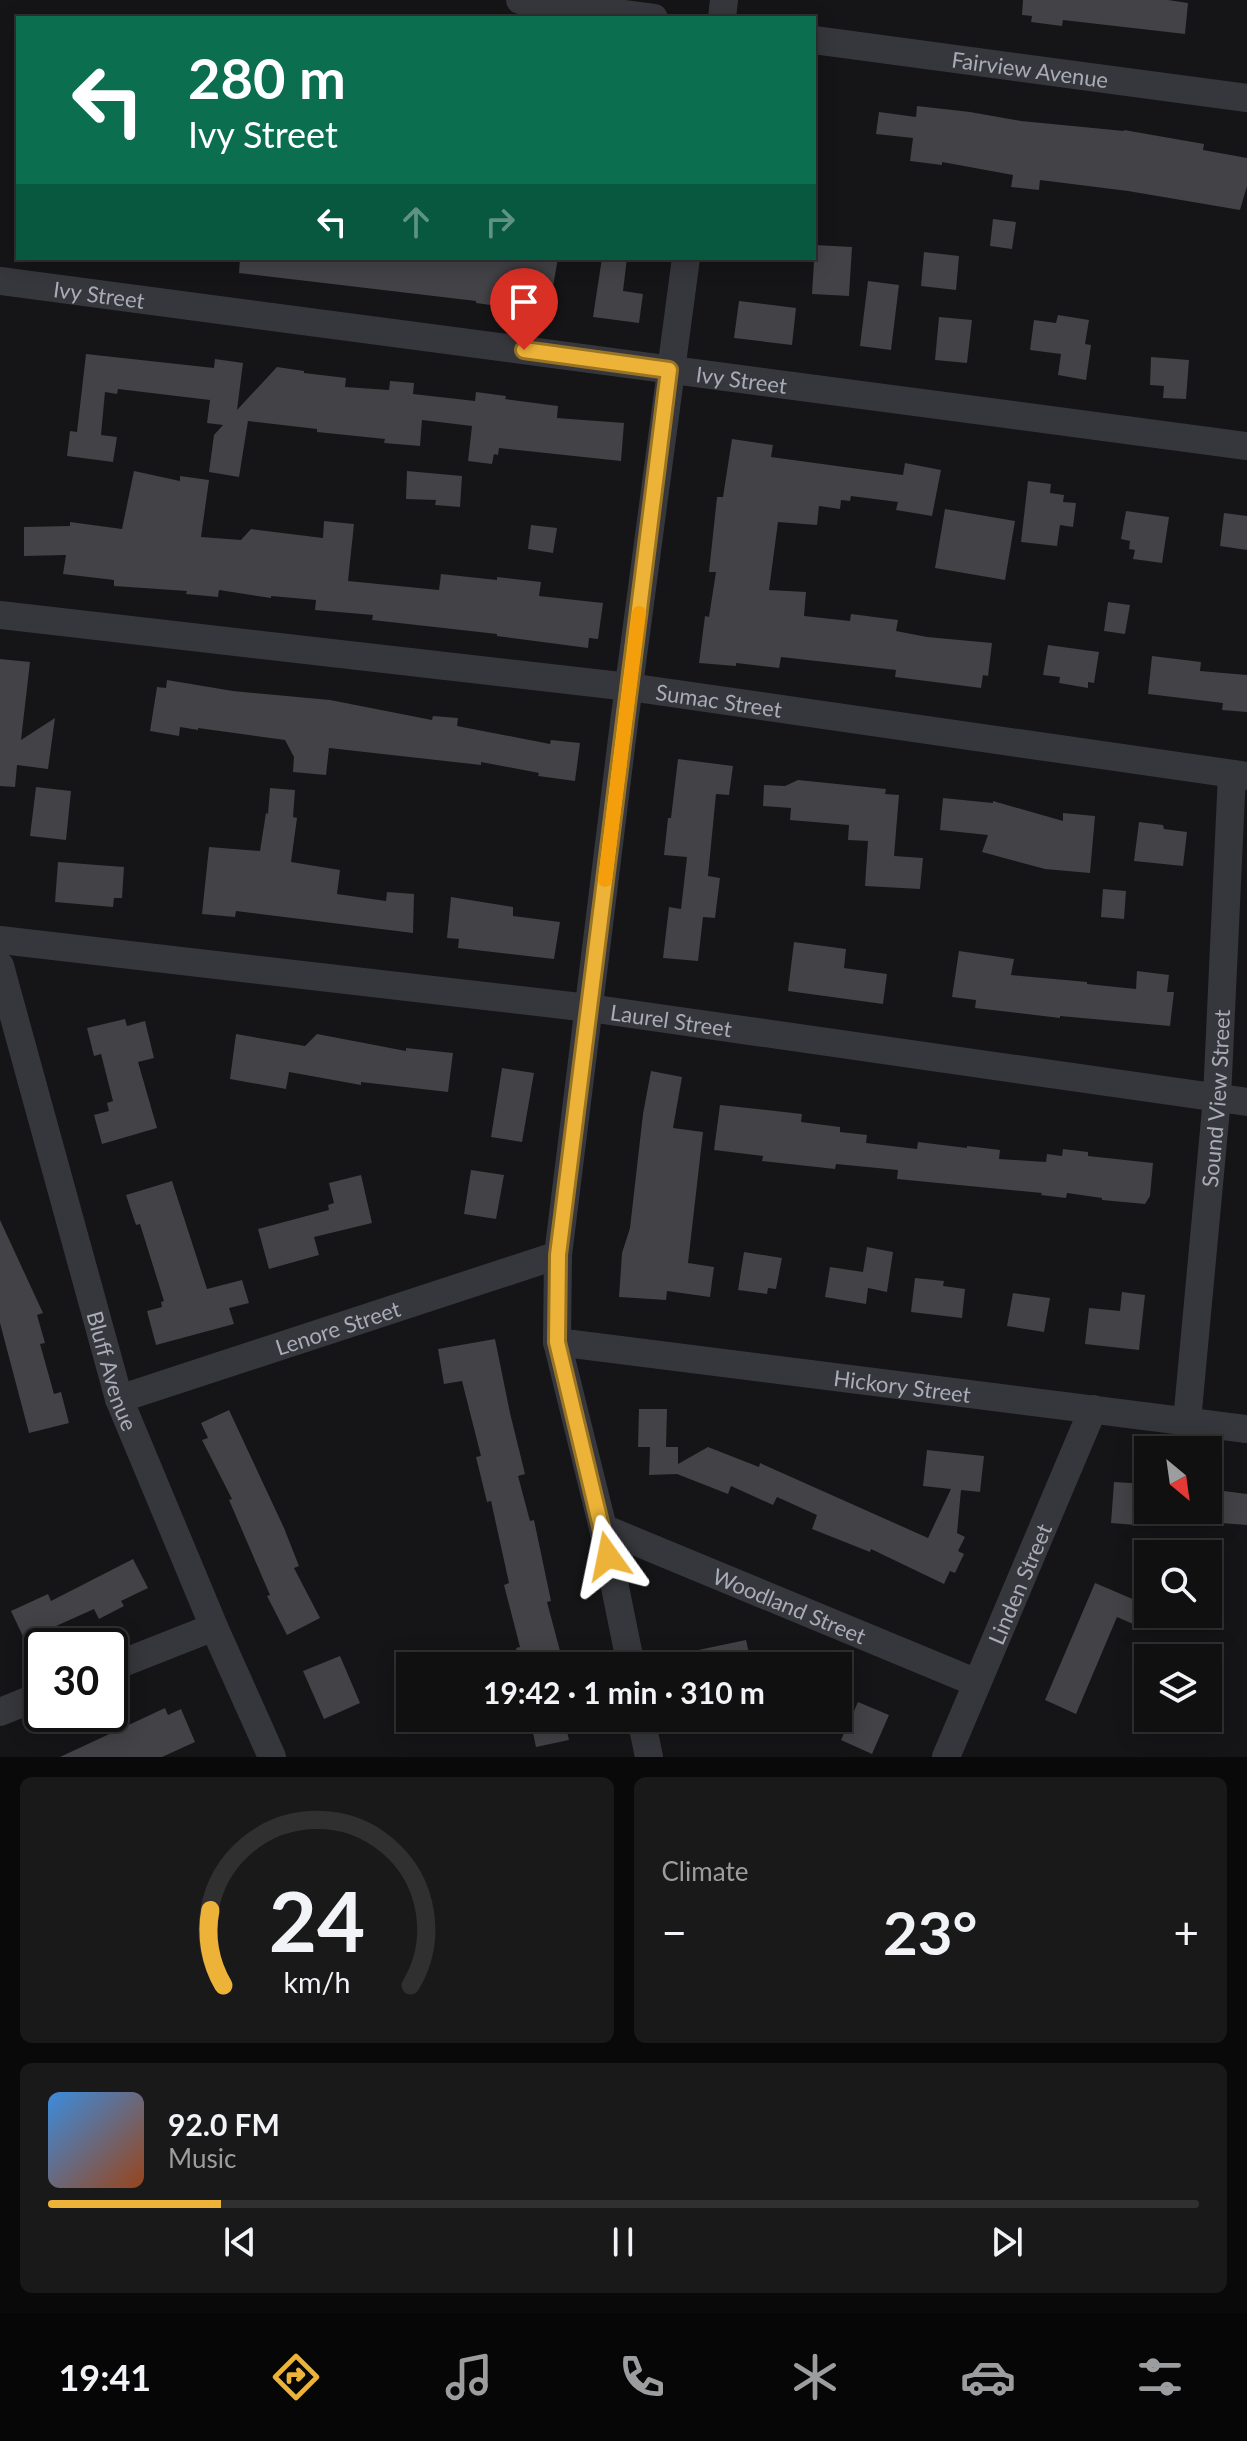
<!DOCTYPE html>
<meta charset="utf-8">
<style>
:root{--surface:#101011;--page:#19191a;--text:#f1f3f6;--muted:#9c9d9f;--line:#303031;--accent:#ecb338}
body{margin:0;font-family:Lato,sans-serif;background:var(--page);color:var(--text);height:100vh;display:flex;flex-direction:column;font-size:30px;white-space:nowrap}
*{box-sizing:border-box;margin:0}
p{font-size:26px;color:var(--muted)}
.icon{flex:none;width:44px;height:44px;fill:none;stroke:currentColor;stroke-width:2;stroke-linecap:round;stroke-linejoin:round}
.map{position:relative;height:1757px;overflow:hidden}
.drawer{display:flex;flex-direction:column;gap:20px;padding:20px;background:#090909;flex:1}
.drawer>*{flex:none}
.hud{position:absolute;left:16px;top:16px;width:800px;height:244px;border-radius:0px;box-shadow:0 4px 20px #0003,0 0 0 2px var(--line);background:#0b6e4f;color:#fff;overflow:hidden}
.needle{width:52px;rotate:151deg}
.fabs{position:absolute;left:1134px;top:1436px;display:grid;gap:16px}
.fabs a{display:grid;place-items:center;width:88px;height:88px;border-radius:0px;background:var(--surface);box-shadow:0 4px 20px #0003,0 0 0 2px var(--line);font-size:40px}
.speed{position:absolute;left:24px;top:1628px;display:flex;gap:16px;font-size:40px;font-weight:700;text-align:center}
.speed>*{display:grid;place-content:center;width:104px;height:104px;border-radius:50%;background:var(--surface);box-shadow:0 4px 20px #0003,0 0 0 2px var(--line);line-height:1}
.speed .limit{border:4px solid #111;border-radius:12px;background:#fff;color:#111}
.pin{position:absolute;display:grid;place-items:center;width:68px;height:68px;color:#fff;margin:-82px -34px;border-radius:50% 50% 50% 0;rotate:-45deg;box-shadow:0 0 8px #0007}
.pin .icon{rotate:45deg}
.me{position:absolute;width:88px;margin:-44px;rotate:348deg;stroke-linejoin:round;filter:drop-shadow(0 0 6px #0008)}
.turn{display:flex;align-items:center;gap:28px;height:168px;padding:0 40px;font-size:36px}
.turn .icon{width:104px;height:104px;stroke-width:2.5}
.turn b{display:block;font-size:56px;line-height:68px}
.lanes{display:flex;align-items:center;height:76px;padding:0 40px;background:#0003;justify-content:center;gap:40px;direction:ltr}
.lanes .off{opacity:.35}
.big{font-size:60px;font-weight:700;line-height:1.1}
.drawer .widget{flex:1;display:flex;flex-direction:column;justify-content:center;gap:12px;min-width:0;padding:0 28px;border-radius:12px;background:var(--page)}
.drawer .dial{align-items:center;gap:0}
.dial svg{height:208px;overflow:visible;fill:none;stroke:var(--line);stroke-width:7;stroke-linecap:round;text-anchor:middle}
.dial text{fill:var(--text);stroke:none}
.song{display:flex;align-items:center;gap:24px}
.cover{width:96px;height:96px;border-radius:12px;background:linear-gradient(135deg,hsl(210 70% 55%),hsl(20 70% 35%))}
.played{height:8px;border-radius:4px;background:linear-gradient(90deg,var(--accent) 15%,var(--line) 15%)}
.keys{display:flex;justify-content:space-around;direction:ltr}
.heat{display:flex;justify-content:space-between;align-items:center;font-size:44px;direction:ltr}
.drawer .tiles{flex:1;display:grid;gap:20px;grid-template-columns:1fr 1fr}
.widget:last-child{grid-column:span 2}
.trip{position:absolute;left:396px;top:1652px;width:456px;height:80px;border-radius:0px;background:var(--surface);box-shadow:0 4px 20px #0003,0 0 0 2px var(--line);font-weight:700;line-height:80px;text-align:center}
.menu{display:flex;height:128px;justify-content:space-around;align-items:center;background:#060607;color:var(--muted)}
.menu .icon{width:56px;height:56px}
.menu .current{color:var(--accent)}
.menu b{font-size:36px;color:var(--text)}
.map>svg:first-child{display:block}
.building{fill:#424247}
.lines{fill:none;stroke-linecap:round;stroke-linejoin:round}
.street{stroke:#36373c;stroke-width:28}
.route-casing{stroke:#997424;stroke-width:20}
.route{stroke:#ecb338;stroke-width:14}
.slow{stroke:#f59e0b;stroke-width:14}
.labels{text-anchor:middle;dominant-baseline:central;stroke-width:8;stroke-linejoin:round;paint-order:stroke}
.street-label{font-size:22px;fill:#a8acb7;stroke:#101012}
</style>
<div class="map">
<svg width="1247" height="1757" viewBox="0 0 1247 1757">
<rect width="100%" height="100%" fill="#151517"/>
<path class="building" d="M1023,0H1168L1188,3L1185,34L1063,20L1062,26L1031,22L1032,16L1022,15Z
M917,106L970,112L1021,121L1124,131V130L1204,144L1203,150L1247,158V186L1240,210L1128,191L1040,180L1039,190L1011,187L1013,175L942,162V165L910,161L913,138L876,134L879,112L916,117Z
M993,219L1016,222L1012,249L990,246Z
M815,245L852,247L849,296L812,294Z
M924,252L959,256L956,290L921,286Z
M240,258H558L549,309L512,302L511,308L476,303V301L239,273Z
M602,258H627L623,291L643,294L639,323L593,317Z
M868,281L899,285L891,350L860,346Z
M739,301L796,308L792,345L734,338Z
M1058,315L1089,320L1085,344L1091,345L1086,380L1058,375L1061,354L1030,350L1034,320L1056,323Z
M939,317L972,320L967,363L935,360Z
M86,354L214,368L215,359L243,363L237,410L277,367L304,371V373L346,378L345,387L389,390L390,381L414,383L413,394L475,401L476,392L506,396L505,399L558,406L557,418L624,423L621,461L499,448L498,455L494,454L492,464L468,461L472,426L422,420L420,446L384,443L385,439L317,432V429L248,421L239,477L209,472L214,435L223,425L207,423L210,400L118,389L117,394L105,392L101,435L117,437L113,462L67,456L70,431L77,432Z
M1151,357L1189,360L1186,399L1163,398L1164,386L1150,385Z
M732,439L773,445L771,457L903,475L905,463L941,470L932,516L896,510L898,502L851,496L850,501L841,500L840,509L819,506L817,525L778,522L769,590L806,592L804,616L850,621L851,614L898,620L896,631L927,637L992,643L988,676L983,675L981,688L895,677L896,670L781,657L779,668L736,663V666L699,663L705,616L709,617L716,572H709L717,497H723Z
M134,471L180,481V476L209,480L201,537L241,540L251,529L323,538L324,521L354,524L348,581L439,590L441,574L497,580V577L541,582L539,596L603,603L598,639L589,638L588,648L497,636V634L372,620L373,615L315,610L316,600L271,596V598L219,590L218,597L186,594L187,591L114,586V580L63,574L66,555L24,556V527L70,526V522L122,529Z
M407,471L462,476L460,507L435,505L436,500L406,499Z
M1028,481L1051,484L1050,493L1064,495L1063,502L1076,503L1073,527L1060,525L1057,546L1021,542Z
M945,509L1015,521L1005,580L935,568Z
M1126,511L1169,517L1162,563L1133,559L1135,550L1129,549L1130,541L1121,539Z
M1224,513L1247,516V550L1220,546Z
M531,525L557,528L553,553L528,549Z
M1108,602L1130,605L1125,634L1104,631Z
M1048,645L1099,652L1094,683L1088,682V688L1059,683L1060,677L1043,675Z
M1152,656L1201,662L1200,671L1247,675V712L1222,710L1223,703L1148,694Z
M0,659L30,662L21,740L55,718L48,769L17,765L15,787L0,786Z
M167,680L233,691L330,700L432,720L433,716L458,718L457,726L550,744L551,740L580,743L575,781L538,776L539,773L481,762V765L329,748L326,775L293,772L294,757L285,740L198,728V730L180,727L179,736L150,731L157,687L166,688Z
M678,759L733,766L729,795L716,794L708,876L720,878L715,918L703,917L698,961L663,958L669,907L681,909L687,857L664,855L668,818H671Z
M798,780L886,789L885,794L899,795L894,856L923,858L920,889L865,886L868,841L848,840L849,825L790,820L791,808L763,806L764,785L785,786Z
M36,787L71,791L66,840L30,836Z
M270,788L295,790L293,817L297,818L291,862L340,870L337,894L386,901L387,892L414,894L413,933L236,911L235,917L202,914L209,847L260,851L266,813L268,814Z
M943,798L993,803V801L1063,821V813L1095,816L1090,873L1045,869L982,852L988,835L940,830Z
M1139,822L1163,825L1164,829L1187,832L1183,866L1134,861Z
M58,862L124,867L122,898H114L113,907L55,902Z
M1103,889L1126,891L1124,919L1101,917Z
M451,897L513,907V916L560,922L554,959L458,948L459,939L447,938Z
M794,942L846,949L844,968L887,974L883,1004L788,991Z
M959,951L1014,959L1011,975L1087,982V984L1136,989L1137,971L1169,975L1167,992H1174L1170,1026L1060,1016V1018L975,1008L976,1000L952,997Z
M125,1019L127,1026L145,1021L154,1058L138,1062L157,1128L102,1144L94,1115L109,1111L107,1103L113,1101L101,1054L94,1056L87,1028Z
M236,1034L305,1046L317,1034L406,1051V1048L453,1053L448,1092L361,1082V1085L289,1072L286,1089L230,1079Z
M502,1068L534,1073L522,1142L491,1137Z
M651,1071L682,1077L673,1128L703,1132L688,1263L714,1267L710,1297L667,1291L666,1300L619,1297L622,1253L630,1228L643,1114Z
M720,1105L802,1114L801,1122L840,1127V1132L867,1135L866,1143L917,1149L918,1142L967,1148V1146L1000,1150L999,1159L1046,1162L1047,1154L1062,1156L1063,1149L1088,1152V1156L1153,1163L1150,1196L1145,1204L1102,1200V1198L1067,1193L1066,1198L1041,1195L1042,1193L897,1179L898,1170L836,1164L835,1169L762,1161L763,1156L714,1150Z
M471,1170L504,1175L496,1219L464,1214Z
M361,1175L372,1223L314,1237L319,1255L269,1269L258,1229L329,1210L328,1205L334,1203L329,1183Z
M172,1181L207,1289L242,1280L249,1303L229,1308L234,1324L156,1345L147,1311L162,1307L161,1302L164,1301L140,1224L136,1225L126,1195Z
M0,1220L43,1313L37,1315L45,1343L40,1344L54,1394L61,1392L69,1423L29,1433L0,1323Z
M867,1247L893,1252L887,1292L868,1288L866,1304L825,1297L830,1267L863,1272Z
M744,1252L782,1258L776,1289L768,1288L767,1294L738,1290Z
M915,1278L944,1281L943,1286L965,1289L962,1318L911,1312Z
M1122,1292L1145,1295L1139,1350L1085,1344L1089,1308L1120,1311Z
M1013,1293L1050,1298L1044,1332L1007,1326Z
M495,1339L510,1413L525,1474L518,1476L530,1521L534,1520L551,1601L547,1602L564,1666H521L516,1648L520,1647L504,1585L509,1583L491,1501L487,1502L476,1457L481,1456L462,1381L444,1384L438,1349Z
M639,1409H667L666,1447H678V1464L708,1447L759,1467L760,1463L928,1538L951,1489L923,1486L927,1450L984,1456L980,1492L961,1490L957,1533L965,1537L958,1551L964,1554L955,1573L950,1571L944,1584L871,1549L870,1552L812,1529L817,1515L777,1497L773,1505L731,1486L728,1494L677,1474L649,1475L650,1447H638Z
M229,1410L284,1528L299,1566L294,1568L320,1618L287,1635L267,1596L270,1595L229,1500L232,1499L202,1440L208,1438L201,1423Z
M1114,1482L1148,1484V1526L1111,1523Z
M1208,1489L1247,1494V1525L1208,1522Z
M133,1559L148,1588L121,1601L124,1606L99,1619L94,1609L45,1631L48,1637L28,1647L11,1611L48,1594L51,1601Z
M1095,1583L1142,1603L1133,1624L1117,1617L1076,1714L1045,1700Z
M746,1640L752,1666H666L665,1657Z
M340,1656L360,1703L324,1719L303,1671Z
M858,1702L889,1715L872,1754L841,1740Z
M165,1708L168,1715L181,1709L195,1742L162,1757H60Z
M530,1718H564L569,1740L536,1747Z"/>
<g class="lines">
<g class="street">
<path d="M520,0L654,18"/>
<path d="M722,18L724,0"/>
<path id="s1" d="M814,40L1247,98"/>
<path id="s2" d="M0,281L1247,446"/>
<path id="s3" d="M0,615L629,687L1247,776"/>
<path id="s4" d="M0,940L589,1008L1247,1102"/>
<path id="s5" d="M0,966L119,1399L214,1627L272,1757"/>
<path id="s6" d="M557,1342L1247,1429"/>
<path id="s7" d="M119,1399L558,1255"/>
<path id="s8" d="M1187,1421L1217,1098L1232,774"/>
<path id="s9" d="M603,1528L977,1683"/>
<path d="M631,1666L603,1528L557,1342L558,1255L624,723L686,258"/>
<path d="M110,1668L214,1627"/>
<path d="M0,1712L42,1695"/>
<path d="M641,1718L649,1757"/>
<path id="s10" d="M946,1757L1093,1409"/>
</g>
</g>
<g class="lines">
<defs>
<path id="route" d="M524,350L669,370L558,1255L557,1342L608,1556"/>
</defs>
<use href="#route" class="route-casing"/>
<use href="#route" class="route"/>
<path class="slow" d="M605,880L639,613"/>
</g>
<g class="labels">
<g class="street-label">
<text stroke="none"><textPath href="#s1" startOffset="218">Fairview Avenue</textPath></text>
<text stroke="none"><textPath href="#s2" startOffset="100">Ivy Street</textPath></text>
<text stroke="none"><textPath href="#s2" startOffset="748">Ivy Street</textPath></text>
<text stroke="none"><textPath href="#s3" startOffset="724">Sumac Street</textPath></text>
<text stroke="none"><textPath href="#s4" startOffset="676">Laurel Street</textPath></text>
<text stroke="none"><textPath href="#s8" startOffset="324">Sound View Street</textPath></text>
<text stroke="none"><textPath href="#s7" startOffset="230">Lenore Street</textPath></text>
<text stroke="none"><textPath href="#s5" startOffset="420">Bluff Avenue</textPath></text>
<text stroke="none"><textPath href="#s6" startOffset="348">Hickory Street</textPath></text>
<text stroke="none"><textPath href="#s10" startOffset="188">Linden Street</textPath></text>
<text stroke="none"><textPath href="#s9" startOffset="202">Woodland Street</textPath></text>
</g>
</g>
</svg>
<div class="fabs">
<a><svg class="needle" viewBox="-14 -14 28 28"><path d="M0-13l5 13h-10z" fill="#e53935"/><path d="M0 13l5-13h-10z" fill="#9c9d9f"/></svg></a>
<a><svg class="icon" aria-label="search" viewBox="0 0 24 24"><circle cx="10" cy="10" r="6"/><path d="M15 15l6 6"/></svg></a>
<a><svg class="icon" aria-label="layers" viewBox="0 0 24 24"><path d="M12 4l9 5-9 5-9-5zM3 14l9 5 9-5"/></svg></a>
</div>
<div class="speed"><div class="limit">30</div></div>
<div class="pin" style="left:524px;top:350px;background:#d93025"><svg class="icon" aria-label="arrive" viewBox="0 0 24 24"><path d="M6 21V4h12l-3 4 3 4H6"/></svg></div>
<svg class="me" style="left:608px;top:1556px" viewBox="-20 -20 40 40"><path d="M0-17L14 15 0 8-14 15z" fill="#ecb338" stroke="#fff" stroke-width="4"/></svg>
<div class="trip">19:42 · 1 min · 310 m</div>
<div class="hud">
<div class="turn"><svg class="icon" aria-label="left" viewBox="0 0 24 24"><path d="M17 20v-9H6M10 6l-5 5 5 5"/></svg><div><b>280 m</b>Ivy Street</div></div>
<div class="lanes"><svg class="icon" aria-label="left" viewBox="0 0 24 24"><path d="M17 20v-9H6M10 6l-5 5 5 5"/></svg><svg class="icon off" aria-label="ahead" viewBox="0 0 24 24"><path d="M12 20V5M6 11l6-6 6 6"/></svg><svg class="icon off" aria-label="right" viewBox="0 0 24 24"><path d="M7 20v-9h11M14 6l5 5-5 5"/></svg></div>
</div>
</div>
<section class="drawer">
<div class="tiles">
<div class="widget dial"><svg viewBox="0 0 100 80">
<path d="M14 69A42 42 0 1 1 86 69"/>
<path d="M14 69A42 42 0 0 1 9 40" stroke="#ecb338"/>
<text x="50" y="56" font-size="32" font-weight="700">24</text>
<text x="50" y="72" font-size="11">km/h</text>
</svg></div>
<div class="widget"><p>Climate</p>
<div class="heat"><a>−</a><b class="big">23°</b><a>+</a></div>
</div>
<div class="widget">
<div class="song"><i class="cover"></i><div><b>92.0 FM</b><p>Music</p></div></div>
<div class="played"></div>
<div class="keys"><svg class="icon" aria-label="previous" viewBox="0 0 24 24"><path d="M18 5L8 12l10 7zM5 5v14"/></svg><svg class="icon" aria-label="pause" viewBox="0 0 24 24"><path d="M8 5v14M16 5v14"/></svg><svg class="icon" aria-label="next" viewBox="0 0 24 24"><path d="M6 5l10 7-10 7zM19 5v14"/></svg></div>
</div>
</div>
</section>
<nav class="menu">
<b>19:41</b>
<svg class="icon current" aria-label="directions" viewBox="0 0 24 24"><path d="M12 3l9 9-9 9-9-9zM9 14v-3h6M13 9l2 2-2 2"/></svg>
<svg class="icon" aria-label="music" viewBox="0 0 24 24"><path d="M9 18V5l10-2v13"/><circle cx="6" cy="18" r="3"/><circle cx="16" cy="16" r="3"/></svg>
<svg class="icon" aria-label="phone" viewBox="0 0 24 24"><path d="M5 4h4l2 5-3 2q2 4 5 5l2-3 5 2v4C11 20 4 13 5 4z"/></svg>
<svg class="icon" aria-label="climate" viewBox="0 0 24 24"><path d="M12 3v18M4 7l16 10M4 17L20 7"/></svg>
<svg class="icon" aria-label="car" viewBox="0 0 24 24"><path d="M5 17H2v-5l4-1 3-4h7l3 4 3 1v5h-3M9 17h6M6 11h13"/><circle cx="7" cy="17" r="2"/><circle cx="17" cy="17" r="2"/></svg>
<svg class="icon" aria-label="filters" viewBox="0 0 24 24"><path d="M4 7h16M4 17h16"/><circle cx="9" cy="7" r="2"/><circle cx="15" cy="17" r="2"/></svg>
</nav>
